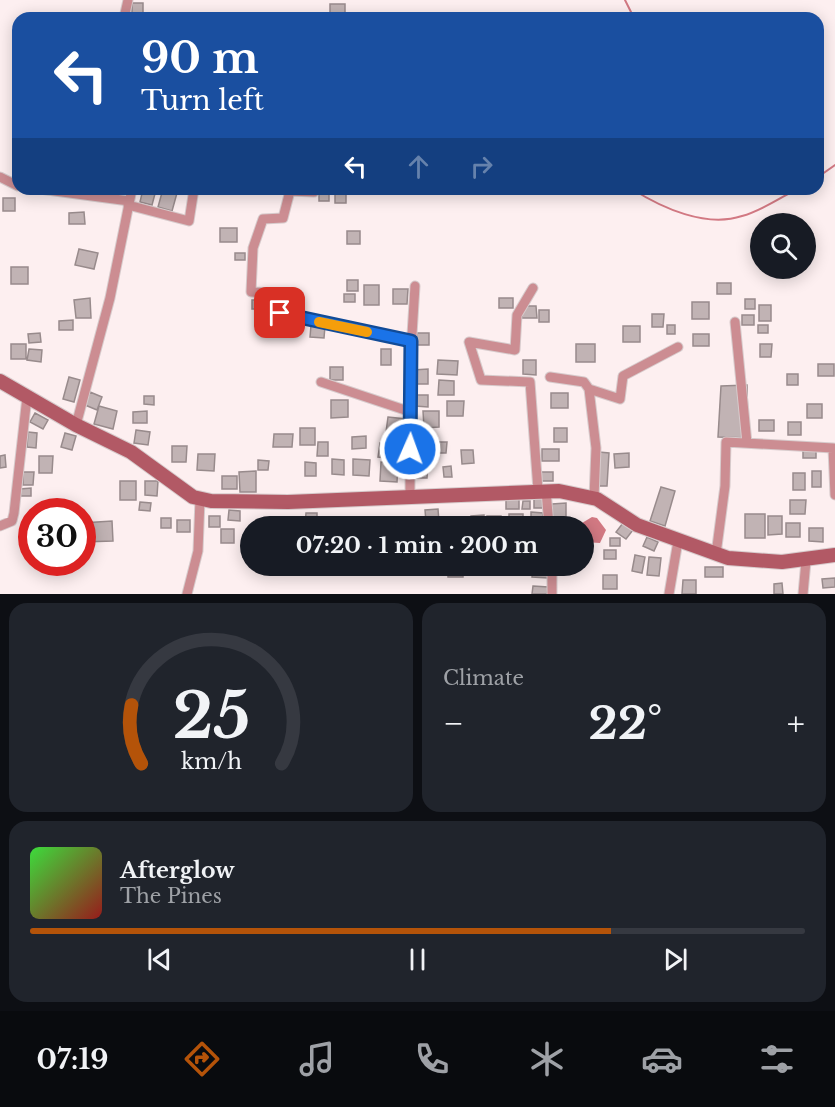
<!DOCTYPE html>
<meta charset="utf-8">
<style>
:root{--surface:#171b24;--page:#20242c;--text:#f1f3f6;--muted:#9ea1a6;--line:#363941;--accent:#b45309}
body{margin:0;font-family:"Libre Baskerville",serif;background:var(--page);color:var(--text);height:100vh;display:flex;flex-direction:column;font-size:22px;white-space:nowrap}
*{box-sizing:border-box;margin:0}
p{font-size:20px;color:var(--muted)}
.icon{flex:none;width:33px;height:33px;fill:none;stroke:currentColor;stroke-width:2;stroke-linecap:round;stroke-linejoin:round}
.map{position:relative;height:594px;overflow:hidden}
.sheet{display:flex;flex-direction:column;gap:9px;padding:9px;background:#0d0f14;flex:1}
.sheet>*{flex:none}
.top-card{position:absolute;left:12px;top:12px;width:812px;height:183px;border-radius:18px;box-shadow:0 3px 15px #0003;background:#1a4fa0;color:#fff;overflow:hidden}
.fabs{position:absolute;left:750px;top:213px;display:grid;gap:12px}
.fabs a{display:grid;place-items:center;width:66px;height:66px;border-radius:50%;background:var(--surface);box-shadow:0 3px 15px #0003;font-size:30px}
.speed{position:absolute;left:18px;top:498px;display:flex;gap:12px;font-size:30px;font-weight:700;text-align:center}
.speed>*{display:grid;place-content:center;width:78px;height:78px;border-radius:50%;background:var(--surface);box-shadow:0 3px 15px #0003;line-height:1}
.speed .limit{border:9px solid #d22;background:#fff;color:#111}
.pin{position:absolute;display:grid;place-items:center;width:51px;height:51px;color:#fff;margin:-26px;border-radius:12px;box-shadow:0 3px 9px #0006}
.me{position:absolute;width:66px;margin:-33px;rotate:2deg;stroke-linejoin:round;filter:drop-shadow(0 0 4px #0008)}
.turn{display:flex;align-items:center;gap:21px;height:126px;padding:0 30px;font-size:27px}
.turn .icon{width:78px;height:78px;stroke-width:2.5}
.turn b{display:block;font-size:42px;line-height:51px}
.lanes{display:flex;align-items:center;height:57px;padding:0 30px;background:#0003;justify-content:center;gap:30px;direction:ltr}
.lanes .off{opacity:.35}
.big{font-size:45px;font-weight:800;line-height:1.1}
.sheet .widget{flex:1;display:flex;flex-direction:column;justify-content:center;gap:9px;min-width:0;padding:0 21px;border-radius:18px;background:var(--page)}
.sheet .dial{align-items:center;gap:0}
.dial svg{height:156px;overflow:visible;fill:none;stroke:var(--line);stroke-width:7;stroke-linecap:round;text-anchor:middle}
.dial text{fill:var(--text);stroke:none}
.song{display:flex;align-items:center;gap:18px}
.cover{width:72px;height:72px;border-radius:9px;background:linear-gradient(135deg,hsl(120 70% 55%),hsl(0 70% 35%))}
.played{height:6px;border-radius:3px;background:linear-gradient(90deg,var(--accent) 75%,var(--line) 75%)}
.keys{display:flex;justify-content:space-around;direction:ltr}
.heat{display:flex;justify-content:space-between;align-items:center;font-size:33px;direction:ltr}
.sheet .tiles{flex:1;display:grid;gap:9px;grid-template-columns:1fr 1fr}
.widget:last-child{grid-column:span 2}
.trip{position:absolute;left:240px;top:516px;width:354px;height:60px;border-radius:30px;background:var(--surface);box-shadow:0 3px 15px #0003;font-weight:800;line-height:60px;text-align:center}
.menu{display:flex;height:96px;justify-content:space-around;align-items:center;background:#090b0e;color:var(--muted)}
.menu .icon{width:42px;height:42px}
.menu .on{color:var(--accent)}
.menu b{font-size:27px;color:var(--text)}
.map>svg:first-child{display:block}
.water{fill:#d27983}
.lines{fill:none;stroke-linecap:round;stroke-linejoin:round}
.stream{stroke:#d27983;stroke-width:2}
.building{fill:#c1b3b4;stroke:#988b8c;stroke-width:1.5}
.minor-casing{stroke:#d7cbcc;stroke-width:11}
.secondary-casing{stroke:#d7cbcc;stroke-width:16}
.minor{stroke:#cc8d92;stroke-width:9}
.secondary{stroke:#b25965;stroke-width:14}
.route-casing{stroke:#114b97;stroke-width:15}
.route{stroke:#1a73e8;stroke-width:10}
.slow{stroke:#f59e0b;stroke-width:10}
</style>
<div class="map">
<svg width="835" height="594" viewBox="0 0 835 594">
<rect width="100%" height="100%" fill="#fdeff0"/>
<path class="water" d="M592,517L597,518L606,530L600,543L584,542L582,523Z"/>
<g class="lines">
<path class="stream" d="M625,0L631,12L628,18
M818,177L835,165
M632,189C662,208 706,228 742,216C761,211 780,198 797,189"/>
</g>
<path class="building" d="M132,3H143V15H132Z
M330,4H345V18H330Z
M143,189L156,190L152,205L140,202Z
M163,189L177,193L172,211L158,207Z
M319,189H329V201H319Z
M335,192H346V203H335Z
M3,198H15V211H3Z
M84,212L85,224H69V213Z
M220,228H237V242H220Z
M347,231H360V244H347Z
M79,249L98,253L94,269L75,265Z
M235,253H245V260H235Z
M11,267H28V284H11Z
M347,280H358V291H347Z
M717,283H731V294H717Z
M364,285H379V305H364Z
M393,289H408L407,304H393Z
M344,294H355V302H344Z
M90,298L91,318H76L74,300Z
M499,298H513V308H499Z
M745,299H755V309H745Z
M252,300H261V309H252Z
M692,302H709V319H692Z
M759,305H771V321H759Z
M522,306H536L537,318H522Z
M539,310H549V322H539Z
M652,314H664L663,327H652Z
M742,315H754V325H742Z
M73,320V330H59V321Z
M311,325L325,326L324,338L310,337Z
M667,325H675V334H667Z
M758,325H768V333H758Z
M623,326H640V342H623Z
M40,333L41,342L29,343L28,334Z
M417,333H429V345H417Z
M693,334H709V346H693Z
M11,344H26V359H11Z
M576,344H595V362H576Z
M760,344H772L771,357H760Z
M29,349L42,350L41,362L27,360Z
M381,349H391V365H381Z
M438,360L458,361L457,375L437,374Z
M523,360H536V375L523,374Z
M818,364H834V376H818Z
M330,367H343V380H330Z
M428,369V384H413V370Z
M787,374H798V385H787Z
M69,377L80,380L74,402L63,399Z
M439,380L454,381V395H438Z
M747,385L748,438L718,437L721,386Z
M90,392L102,397L97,410L85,405Z
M551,393H568V408H551Z
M416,395H428V407L415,406Z
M144,396H154V405L144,404Z
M331,400H348V417L331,418Z
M447,401H464L463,416H447Z
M807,404H822V418H807Z
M99,406L117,411L113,429L94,424Z
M147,411V423H133V412Z
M423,411H439V427L424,428Z
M35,413L48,420L43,429L30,422Z
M388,417L406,419L404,434L386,432Z
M759,420H774V431H759Z
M788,422H801V435H788Z
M300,428H315V445H300Z
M554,428H567V442H554Z
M136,430L150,432L148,445L134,443Z
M28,432L37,433L36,448L27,447Z
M65,433L76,436L72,450L61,447Z
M274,434H293L292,447H273Z
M366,436V448L352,449V437Z
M318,442H328V456H317Z
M438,442H447L446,453H437Z
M380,443L396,445L395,459L378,457Z
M172,446H187L186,462H172Z
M803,447H816V458H803Z
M542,449H559V461H542Z
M461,450H473L474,463L462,464Z
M599,452L609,453L607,486H597Z
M629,453V467L615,468L614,454Z
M198,454H215L214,471L197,470Z
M5,455L6,467L0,468V456Z
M39,456H53L52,473H39Z
M332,459L344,460V475L332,474Z
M353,459L370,460L369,476L353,475Z
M258,460L269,461L268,470H258Z
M305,462L316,463V476H305Z
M381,462L398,463L397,482L380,481Z
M414,462L428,463L427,478H413Z
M451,466L452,477H444L443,467Z
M256,471V492H240L239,472Z
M812,471H821V487H812Z
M23,472H34L33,485H23Z
M537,472H553V481H537Z
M793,473H805V490H793Z
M222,476H237V489H222Z
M120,481H136V500H120Z
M145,481H158L157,496L145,495Z
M661,487L675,491L665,526L650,521Z
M31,488V496H21L20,489Z
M534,497H543V508H534Z
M506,499H519V509H506Z
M790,500H806L805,514H790Z
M523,501H530V509H522Z
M140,502L151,503L150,511L139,510Z
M566,503V518H552V504Z
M438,509L439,522H426L425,510Z
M229,510L240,511V521L228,520Z
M531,512L543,513L542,523H531Z
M306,513H317V526H305Z
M509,514H523V525H509Z
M745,514H765V538H745Z
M484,515V526H471V516Z
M209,516H220V527H209Z
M487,516H501V526H487Z
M768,516H782V534L768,535Z
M161,518H171V528H161Z
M387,518L400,519V526H387Z
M177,520H190V532H177Z
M329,520L341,521V526H329Z
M112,521L113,541L82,542V523Z
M623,523L633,530L626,539L616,532Z
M786,523H800V537H786Z
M809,528H823V542L809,541Z
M221,529H234V543H221Z
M647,537L658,542L654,551L643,546Z
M610,538H620V546H610Z
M243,546H250V557H243Z
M604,550H616V559H604Z
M635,555L645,557L642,573L632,571Z
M649,557L661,558L659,576L647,575Z
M448,566H463V577H448Z
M511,566H527V570L511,569Z
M533,566H549L548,578L532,577Z
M705,567H723V577H705Z
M603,575H617V589H603Z
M835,578V587L823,588L822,579Z
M683,580H696V594H682Z
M782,583L783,594H774V584Z
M533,586L548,587L547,594H532Z"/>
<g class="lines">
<defs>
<path id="minor" d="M124,18L128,0
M0,177L18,186
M40,189L129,201
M314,189V192L290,191L283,218L263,219L253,248L251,292L276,293L280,313L411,341
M128,205L189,221L194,189
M533,288L517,315L515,350L469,342L481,380L530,382L538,490
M735,322L747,443
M550,377L584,382L589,389L596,448L594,498
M321,382L411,412
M589,389L620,399L623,376L678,347
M76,425L110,298L132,189
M546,490L549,526
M410,497V367L415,286
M0,526L12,521L14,513L27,397
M716,554L725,486L726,442L833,448L835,495
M187,594L198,551L200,499
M552,594V566
M669,594L678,541
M803,594L806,561"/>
<path id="secondary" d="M0,381L76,425L131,452L193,497L211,501L288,502L559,491L597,499L637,525L728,558L782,562L835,555"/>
</defs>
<use href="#minor" class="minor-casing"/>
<use href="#secondary" class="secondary-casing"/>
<use href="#minor" class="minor"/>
<use href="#secondary" class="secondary"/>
</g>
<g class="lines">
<defs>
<path id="route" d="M280,313L411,341L410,449"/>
</defs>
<use href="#route" class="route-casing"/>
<use href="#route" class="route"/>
<path class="slow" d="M319,322L367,332"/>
</g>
</svg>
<div class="fabs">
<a><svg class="icon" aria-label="search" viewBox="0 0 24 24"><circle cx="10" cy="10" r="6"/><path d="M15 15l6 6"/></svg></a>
</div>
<div class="speed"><div class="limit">30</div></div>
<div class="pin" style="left:280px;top:313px;background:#d93025"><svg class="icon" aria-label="arrive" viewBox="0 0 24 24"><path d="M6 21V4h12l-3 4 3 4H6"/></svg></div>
<svg class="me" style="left:410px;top:449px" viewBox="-20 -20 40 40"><circle r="17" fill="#1a73e8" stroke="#fff" stroke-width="3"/><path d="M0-11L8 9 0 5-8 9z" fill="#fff"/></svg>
<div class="trip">07:20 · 1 min · 200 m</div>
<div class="top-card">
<div class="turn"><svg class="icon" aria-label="left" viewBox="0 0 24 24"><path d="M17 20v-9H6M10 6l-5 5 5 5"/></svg><div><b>90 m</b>Turn left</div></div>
<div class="lanes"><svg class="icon" aria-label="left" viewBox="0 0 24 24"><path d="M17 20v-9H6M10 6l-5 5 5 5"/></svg><svg class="icon off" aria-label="ahead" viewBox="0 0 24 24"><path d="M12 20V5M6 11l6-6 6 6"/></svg><svg class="icon off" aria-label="right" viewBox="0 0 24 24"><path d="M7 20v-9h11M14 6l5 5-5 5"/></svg></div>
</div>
</div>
<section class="sheet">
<div class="tiles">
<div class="widget dial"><svg viewBox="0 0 100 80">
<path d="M14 69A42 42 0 1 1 86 69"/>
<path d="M14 69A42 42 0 0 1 9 39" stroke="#b45309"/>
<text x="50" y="56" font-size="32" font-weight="700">25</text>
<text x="50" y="72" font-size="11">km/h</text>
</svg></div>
<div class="widget"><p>Climate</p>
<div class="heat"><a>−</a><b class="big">22°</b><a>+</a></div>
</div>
<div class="widget">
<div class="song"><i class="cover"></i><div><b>Afterglow</b><p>The Pines</p></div></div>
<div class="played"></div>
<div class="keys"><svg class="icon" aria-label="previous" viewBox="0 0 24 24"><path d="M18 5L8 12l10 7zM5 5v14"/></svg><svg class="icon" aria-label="pause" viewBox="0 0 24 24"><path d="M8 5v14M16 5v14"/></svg><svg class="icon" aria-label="next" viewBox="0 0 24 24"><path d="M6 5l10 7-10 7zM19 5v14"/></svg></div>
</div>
</div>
</section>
<nav class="menu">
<b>07:19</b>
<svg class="icon on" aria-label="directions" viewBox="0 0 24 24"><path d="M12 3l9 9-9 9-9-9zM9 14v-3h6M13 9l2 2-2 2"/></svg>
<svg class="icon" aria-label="music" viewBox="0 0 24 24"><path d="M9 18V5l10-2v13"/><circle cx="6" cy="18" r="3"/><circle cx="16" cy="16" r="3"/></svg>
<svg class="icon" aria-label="phone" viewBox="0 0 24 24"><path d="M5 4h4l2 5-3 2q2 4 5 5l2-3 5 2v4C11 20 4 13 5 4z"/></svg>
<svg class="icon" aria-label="climate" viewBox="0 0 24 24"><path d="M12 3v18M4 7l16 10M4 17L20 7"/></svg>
<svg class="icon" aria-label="car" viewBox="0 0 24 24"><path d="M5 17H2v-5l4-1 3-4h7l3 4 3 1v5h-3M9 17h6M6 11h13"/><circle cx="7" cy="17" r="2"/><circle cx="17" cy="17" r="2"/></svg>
<svg class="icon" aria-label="filters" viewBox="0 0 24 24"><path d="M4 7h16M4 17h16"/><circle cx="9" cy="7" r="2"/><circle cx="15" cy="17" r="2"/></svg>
</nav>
